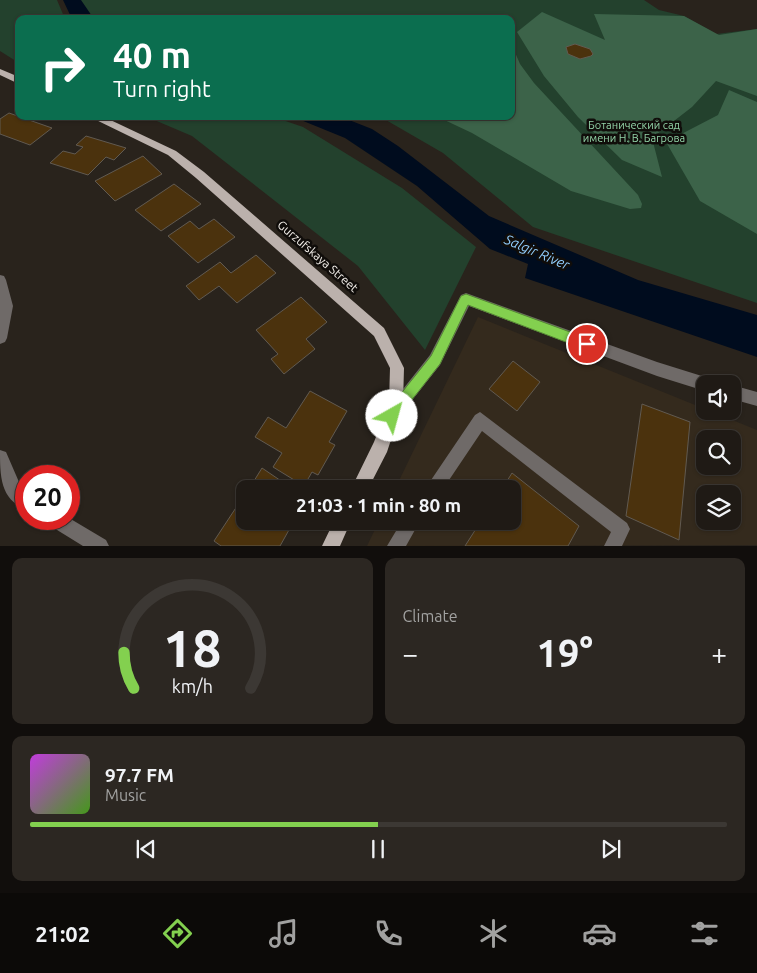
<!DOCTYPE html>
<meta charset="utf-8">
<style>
:root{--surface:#1f1a15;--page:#2c2722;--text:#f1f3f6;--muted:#a1a1a0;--line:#3c3834;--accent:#83d04f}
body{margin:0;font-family:Ubuntu,sans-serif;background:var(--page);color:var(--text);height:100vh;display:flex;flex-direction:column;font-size:19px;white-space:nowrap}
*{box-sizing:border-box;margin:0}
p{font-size:16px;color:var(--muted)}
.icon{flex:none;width:28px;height:28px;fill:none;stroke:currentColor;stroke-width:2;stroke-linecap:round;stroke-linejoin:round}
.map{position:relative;height:546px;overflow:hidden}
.side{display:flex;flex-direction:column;gap:12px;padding:12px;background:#110e0c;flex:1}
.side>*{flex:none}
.guide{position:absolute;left:15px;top:15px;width:500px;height:105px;border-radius:10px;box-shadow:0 1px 4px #0004,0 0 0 1px var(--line);background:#0b6e4f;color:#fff;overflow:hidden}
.controls{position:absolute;left:696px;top:375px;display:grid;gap:10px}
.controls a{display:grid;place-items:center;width:45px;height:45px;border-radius:10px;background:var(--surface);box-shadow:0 1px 4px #0004,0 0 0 1px var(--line);font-size:25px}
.speed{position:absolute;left:15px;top:465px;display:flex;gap:10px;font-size:25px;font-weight:700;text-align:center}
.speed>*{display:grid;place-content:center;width:65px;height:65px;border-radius:50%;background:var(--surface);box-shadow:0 1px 4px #0004,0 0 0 1px var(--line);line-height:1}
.speed .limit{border:8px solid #d22;background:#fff;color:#111}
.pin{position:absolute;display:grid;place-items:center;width:42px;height:42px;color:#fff;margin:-21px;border:2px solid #fff;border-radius:50%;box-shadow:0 1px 5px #0007}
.me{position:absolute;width:55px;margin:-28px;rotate:38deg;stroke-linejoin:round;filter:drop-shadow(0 0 4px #0008)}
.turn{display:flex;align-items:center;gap:18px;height:105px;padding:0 15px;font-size:22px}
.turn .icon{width:65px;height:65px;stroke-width:2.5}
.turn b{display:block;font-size:35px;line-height:42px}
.big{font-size:38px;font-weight:700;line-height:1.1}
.side .card{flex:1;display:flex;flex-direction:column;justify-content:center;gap:8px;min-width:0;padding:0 18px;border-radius:10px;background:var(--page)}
.side .dial{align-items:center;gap:0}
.dial svg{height:130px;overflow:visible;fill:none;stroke:var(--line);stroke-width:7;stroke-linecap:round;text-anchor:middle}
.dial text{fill:var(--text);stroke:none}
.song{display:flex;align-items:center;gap:15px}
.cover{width:60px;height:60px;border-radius:8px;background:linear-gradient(135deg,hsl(290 70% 55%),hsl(100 70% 35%))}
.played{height:5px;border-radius:2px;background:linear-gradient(90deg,var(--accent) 50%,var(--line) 50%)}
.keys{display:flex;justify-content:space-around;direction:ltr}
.heat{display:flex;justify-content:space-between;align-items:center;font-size:28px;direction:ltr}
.side .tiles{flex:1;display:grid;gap:12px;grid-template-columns:1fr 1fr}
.card:last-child{grid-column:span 2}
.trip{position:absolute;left:236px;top:480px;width:285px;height:50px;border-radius:10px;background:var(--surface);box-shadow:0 1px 4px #0004,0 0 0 1px var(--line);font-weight:700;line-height:50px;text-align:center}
.tabs{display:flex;height:80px;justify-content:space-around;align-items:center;background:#0c0a08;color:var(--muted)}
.tabs .icon{width:35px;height:35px}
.tabs .selected{color:var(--accent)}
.tabs b{font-size:22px;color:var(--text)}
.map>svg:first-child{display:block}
.built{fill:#342a1d;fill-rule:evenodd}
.green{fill:#23412d}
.forest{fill:#3c6349}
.water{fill:#000c1e}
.building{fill:#4b320d;stroke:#615a51}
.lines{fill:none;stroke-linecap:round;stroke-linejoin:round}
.minor{fill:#6f6a68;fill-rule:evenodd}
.major{fill:#bbb1ac;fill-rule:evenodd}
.route{fill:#83d04f;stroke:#558733}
.labels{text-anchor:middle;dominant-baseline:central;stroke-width:5;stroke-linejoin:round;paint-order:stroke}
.far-park-label{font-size:11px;fill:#93d4a8;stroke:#100d0a}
.street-label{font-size:12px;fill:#f6f2ed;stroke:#100d0a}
.water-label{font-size:14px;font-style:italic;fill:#92cefe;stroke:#100d0a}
</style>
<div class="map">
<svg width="757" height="546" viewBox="0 0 757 546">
<rect width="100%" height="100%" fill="#29231c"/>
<path class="built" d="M478,317L705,409V411H710L757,430V545L367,546L379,521H512V489H395ZM705,439H732V466H705ZM705,494H732V521H705Z"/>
<path class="green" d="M0,0H57L65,19H19V63L0,51Z
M77,0H644L659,10L684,16L716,34L757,29V303L533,227L443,153L379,116H511V19H91Z
M145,116H271L303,127L402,188L476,247L425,350L358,266L192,136Z"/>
<path class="forest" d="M542,12L605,40L594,14L684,16L719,35L757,29V96L716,81L692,107L652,138L662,177L622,160L578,117L544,76L517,32Z
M511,43L520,64L534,83L638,195L642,204L641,208L630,209L571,191L472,133L436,116H511Z
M729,90L757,102V234L700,201L666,142L718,115Z"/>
<path class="water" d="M63,0H81L94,19H72Z
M291,116H339L372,129L398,146L489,216L638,280L757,315V357L525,278L528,264L490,249L417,186L345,138Z"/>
<path class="building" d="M575,44L590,49L593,54L591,56L580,59L568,54L566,47Z
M9,113L52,128L30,145L0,134V119Z
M86,136L126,148L114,160L106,157L88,175L50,163L63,151L75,154L83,147L76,145Z
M143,156L162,174L115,201L95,181Z
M174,184L201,204L161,231L135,210Z
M214,219L235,237L198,263L168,236L190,221L199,229Z
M256,255L276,273L237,303L219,286L199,300L186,286L220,262L231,273Z
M301,297L327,322L306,339L315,349L284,374L271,359L278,354L256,330Z
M513,361L540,382L517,411L489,389Z
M310,391L347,411L329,442L335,445L318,475L312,472L304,486L273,467L282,453L255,437L268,417L286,428Z
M642,404L690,422L679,540L626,516Z
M262,468L293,489H249Z
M512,473L579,526L568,546H465L481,521H512V489H502Z
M245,494V521H294L280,546H221L214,541Z"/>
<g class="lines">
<path class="minor" d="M0,275L4,276L6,280L13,306L7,338L5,342L0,344Z
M466,293L657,362L705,377L710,379L712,384H705V391L657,376L469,306L440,365L398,418L393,420L388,418L385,413L388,408L430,355L461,295Z
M732,385L757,392V406L732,399Z
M480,412L627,523L630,529L622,546H604L611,532L482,431L443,489H425L475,415Z
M0,450L6,452L22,489L26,492V509C0,500 0,475 0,450Z
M69,518L106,540L109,546H83L49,525L46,519Z
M402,521H420L406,546H387Z"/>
<path class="major" d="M0,69L19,77V84L0,75Z
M88,116H102L176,151L204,172L384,328L404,368L403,403L387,452L368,489H351L374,442L389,403L390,368L374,336L196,178L168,155Z
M334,521H351L340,546H322Z"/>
</g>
<path class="route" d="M466,294L592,340L594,344L592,348L587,350L468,305L440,364L396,420L392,422L387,420L385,416L387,411L431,356L461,296Z"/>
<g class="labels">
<g class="far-park-label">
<text x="634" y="125">Ботанический сад<tspan x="634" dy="13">имени Н. В. Багрова</tspan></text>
</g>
<g class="street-label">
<text transform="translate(318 256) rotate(41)">Gurzufskaya Street</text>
</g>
<g class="water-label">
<text transform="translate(537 252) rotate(23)">Salgir River</text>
</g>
</g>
</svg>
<div class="controls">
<a><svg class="icon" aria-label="sound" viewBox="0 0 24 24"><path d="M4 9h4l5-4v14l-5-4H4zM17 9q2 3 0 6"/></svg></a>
<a><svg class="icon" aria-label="search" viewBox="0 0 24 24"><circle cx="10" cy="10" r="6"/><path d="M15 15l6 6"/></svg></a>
<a><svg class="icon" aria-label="layers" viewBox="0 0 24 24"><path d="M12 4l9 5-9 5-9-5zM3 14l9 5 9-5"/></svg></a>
</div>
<div class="speed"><div class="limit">20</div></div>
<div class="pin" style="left:587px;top:344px;background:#d93025"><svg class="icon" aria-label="arrive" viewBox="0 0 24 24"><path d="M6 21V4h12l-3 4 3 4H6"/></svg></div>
<svg class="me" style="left:392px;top:416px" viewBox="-20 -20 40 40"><circle r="19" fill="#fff"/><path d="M0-13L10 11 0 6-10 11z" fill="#83d04f"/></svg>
<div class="trip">21:03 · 1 min · 80 m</div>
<div class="guide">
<div class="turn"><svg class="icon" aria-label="right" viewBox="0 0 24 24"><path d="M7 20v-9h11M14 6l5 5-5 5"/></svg><div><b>40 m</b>Turn right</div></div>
</div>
</div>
<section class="side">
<div class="tiles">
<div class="card dial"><svg viewBox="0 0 100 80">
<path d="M14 69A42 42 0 1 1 86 69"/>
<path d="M14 69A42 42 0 0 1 8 47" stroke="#83d04f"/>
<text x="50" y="56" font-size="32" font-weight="700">18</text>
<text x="50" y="72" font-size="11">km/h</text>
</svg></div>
<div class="card"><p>Climate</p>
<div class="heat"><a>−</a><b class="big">19°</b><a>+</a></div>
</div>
<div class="card">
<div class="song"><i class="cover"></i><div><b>97.7 FM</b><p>Music</p></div></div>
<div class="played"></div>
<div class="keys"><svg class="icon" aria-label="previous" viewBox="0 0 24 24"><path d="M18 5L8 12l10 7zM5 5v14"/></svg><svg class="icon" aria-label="pause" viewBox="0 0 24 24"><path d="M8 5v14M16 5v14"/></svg><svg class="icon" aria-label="next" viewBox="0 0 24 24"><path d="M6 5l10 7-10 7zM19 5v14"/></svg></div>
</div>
</div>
</section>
<nav class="tabs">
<b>21:02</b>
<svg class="icon selected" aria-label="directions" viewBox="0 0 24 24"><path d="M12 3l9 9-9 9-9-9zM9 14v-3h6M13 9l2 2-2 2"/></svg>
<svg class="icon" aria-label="music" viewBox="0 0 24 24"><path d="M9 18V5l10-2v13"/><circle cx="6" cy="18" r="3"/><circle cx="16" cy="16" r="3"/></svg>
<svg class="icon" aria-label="phone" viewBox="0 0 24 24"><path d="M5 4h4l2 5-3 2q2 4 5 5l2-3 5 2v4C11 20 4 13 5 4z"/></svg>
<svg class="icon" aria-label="climate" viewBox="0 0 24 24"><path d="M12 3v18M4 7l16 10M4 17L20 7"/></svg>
<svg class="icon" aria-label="car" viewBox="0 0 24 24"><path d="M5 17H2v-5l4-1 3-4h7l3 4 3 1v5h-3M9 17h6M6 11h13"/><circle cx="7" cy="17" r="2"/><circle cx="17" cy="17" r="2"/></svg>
<svg class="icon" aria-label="filters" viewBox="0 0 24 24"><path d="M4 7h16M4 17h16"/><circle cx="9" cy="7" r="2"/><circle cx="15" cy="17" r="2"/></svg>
</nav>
